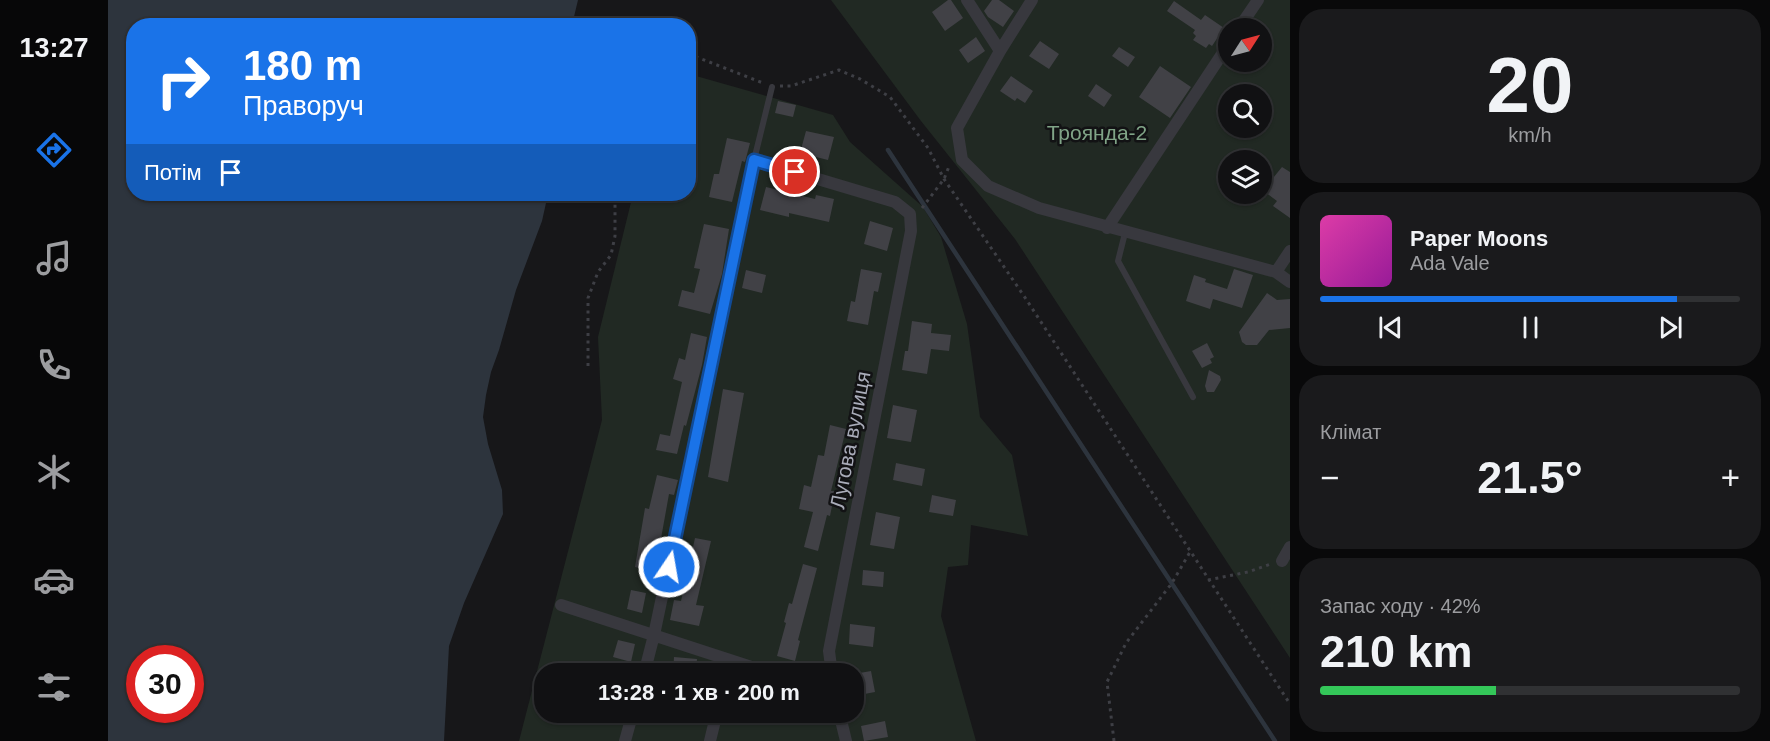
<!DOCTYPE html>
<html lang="uk">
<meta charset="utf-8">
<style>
:root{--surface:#111113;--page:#1a1a1c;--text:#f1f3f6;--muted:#9c9da0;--line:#303133;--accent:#1a73e8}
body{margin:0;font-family:Helvetica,sans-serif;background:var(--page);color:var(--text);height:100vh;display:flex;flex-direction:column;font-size:22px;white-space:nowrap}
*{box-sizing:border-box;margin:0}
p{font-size:20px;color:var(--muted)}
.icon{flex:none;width:33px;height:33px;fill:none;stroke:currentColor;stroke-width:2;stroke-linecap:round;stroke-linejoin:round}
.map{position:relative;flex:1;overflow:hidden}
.details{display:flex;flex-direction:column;gap:9px;padding:9px;background:#09090a;width:480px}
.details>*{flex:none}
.hud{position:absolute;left:18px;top:18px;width:570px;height:183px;border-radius:24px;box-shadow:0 2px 4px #0004,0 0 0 2px var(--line);background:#1a73e8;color:#fff;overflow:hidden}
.needle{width:39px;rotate:54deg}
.fabs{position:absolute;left:1110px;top:18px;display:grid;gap:12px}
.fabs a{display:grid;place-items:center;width:54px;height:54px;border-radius:50%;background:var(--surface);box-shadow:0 2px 4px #0004,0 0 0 2px var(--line);font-size:30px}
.speed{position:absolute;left:18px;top:645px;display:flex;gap:12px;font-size:30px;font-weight:700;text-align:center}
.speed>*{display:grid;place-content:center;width:78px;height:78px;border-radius:50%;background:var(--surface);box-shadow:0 2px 4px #0004,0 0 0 2px var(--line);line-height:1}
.speed .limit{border:9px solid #d22;background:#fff;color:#111}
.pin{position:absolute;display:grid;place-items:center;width:51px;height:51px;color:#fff;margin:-26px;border:3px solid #fff;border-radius:50%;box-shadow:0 2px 6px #0007}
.me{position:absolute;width:66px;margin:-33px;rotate:12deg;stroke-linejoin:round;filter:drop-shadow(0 0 4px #0008)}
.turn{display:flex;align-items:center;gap:21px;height:126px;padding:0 18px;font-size:27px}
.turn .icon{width:78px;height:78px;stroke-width:2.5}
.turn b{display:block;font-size:42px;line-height:51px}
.then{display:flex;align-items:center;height:57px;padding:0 18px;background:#0003;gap:12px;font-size:22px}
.big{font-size:45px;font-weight:600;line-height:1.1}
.details .card{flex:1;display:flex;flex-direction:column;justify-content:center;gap:9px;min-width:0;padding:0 21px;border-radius:24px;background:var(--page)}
.details .dial{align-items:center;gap:0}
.dial b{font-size:78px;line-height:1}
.song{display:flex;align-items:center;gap:18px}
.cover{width:72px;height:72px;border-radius:9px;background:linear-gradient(135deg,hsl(320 70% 55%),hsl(300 70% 35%))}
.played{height:6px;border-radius:3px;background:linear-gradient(90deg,var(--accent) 85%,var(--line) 85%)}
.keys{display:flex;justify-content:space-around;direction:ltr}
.heat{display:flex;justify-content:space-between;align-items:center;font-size:33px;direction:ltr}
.charge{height:9px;border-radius:4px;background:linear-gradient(90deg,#34c759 42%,var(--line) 0)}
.trip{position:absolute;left:426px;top:663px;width:330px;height:60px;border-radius:24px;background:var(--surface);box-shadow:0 2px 4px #0004,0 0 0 2px var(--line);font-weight:600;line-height:60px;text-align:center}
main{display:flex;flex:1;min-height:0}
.dock{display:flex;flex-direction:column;width:108px;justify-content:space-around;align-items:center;background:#070708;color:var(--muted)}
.dock .icon{width:42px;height:42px}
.dock .selected{color:var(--accent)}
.dock b{font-size:27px;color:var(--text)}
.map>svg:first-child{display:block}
.green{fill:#212923;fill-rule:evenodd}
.water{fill:#2d343d;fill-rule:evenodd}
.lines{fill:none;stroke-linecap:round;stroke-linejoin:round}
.stream{stroke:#2d343d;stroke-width:4.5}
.building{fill:#414146}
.path{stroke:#3e3f45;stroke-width:3;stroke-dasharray:3 4.5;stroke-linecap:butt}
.lane{stroke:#38383e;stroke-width:6}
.street{stroke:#38383e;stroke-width:12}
.route-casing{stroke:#114b97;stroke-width:15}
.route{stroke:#1a73e8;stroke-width:10}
.labels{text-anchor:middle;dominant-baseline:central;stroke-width:5;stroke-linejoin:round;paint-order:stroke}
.park-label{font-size:21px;fill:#80a487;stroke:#121214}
.street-label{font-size:21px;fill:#a9acb9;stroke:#121214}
</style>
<main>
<nav class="dock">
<b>13:27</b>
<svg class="icon selected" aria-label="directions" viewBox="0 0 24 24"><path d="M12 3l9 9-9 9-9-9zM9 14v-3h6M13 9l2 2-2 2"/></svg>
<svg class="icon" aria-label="music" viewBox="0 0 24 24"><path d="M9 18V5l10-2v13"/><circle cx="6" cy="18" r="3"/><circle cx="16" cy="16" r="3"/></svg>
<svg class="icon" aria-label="phone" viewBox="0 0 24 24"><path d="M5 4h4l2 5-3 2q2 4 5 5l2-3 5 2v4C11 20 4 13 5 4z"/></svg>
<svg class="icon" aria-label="climate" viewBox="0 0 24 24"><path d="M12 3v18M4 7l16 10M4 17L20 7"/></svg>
<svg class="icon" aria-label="car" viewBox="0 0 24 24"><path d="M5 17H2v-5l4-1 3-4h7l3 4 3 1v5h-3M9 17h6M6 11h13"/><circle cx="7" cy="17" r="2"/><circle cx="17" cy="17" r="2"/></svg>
<svg class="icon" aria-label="filters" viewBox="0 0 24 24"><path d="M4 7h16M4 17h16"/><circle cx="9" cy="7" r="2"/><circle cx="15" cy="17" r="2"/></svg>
</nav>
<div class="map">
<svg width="1182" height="741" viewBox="0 0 1182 741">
<rect width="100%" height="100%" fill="#171719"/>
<path class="green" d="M723,0H1182V658L907,239L813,121ZM1120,28H1154V62H1120ZM1120,94H1154V128H1120ZM1120,160H1154V194H1120Z
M581,74L725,115L742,142L815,207L833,237L859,324L872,417L904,455L920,536L863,525L860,565L840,567L833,616L868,741H411L494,420L490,337L525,194H580ZM436,674H746V712H436Z"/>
<path class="water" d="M0,0H470L464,25L26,26V194H440L434,221L408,290L391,350L383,372L378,395L375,417L380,444L394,490L395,514L356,603L341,646L336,741H0ZM32,658H82V710H32Z"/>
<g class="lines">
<path class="stream" d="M780,150L1167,741"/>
</g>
<path class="building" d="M840,0H843L855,18L837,31L824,12Z
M884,0H891L906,11L895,27L880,17L876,11Z
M1066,1L1093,20L1097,15L1116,28L1104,46L1101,44L1098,48L1085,40L1088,36L1085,33L1087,30L1059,11Z
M868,37L877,51L860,63L851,50Z
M932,41L951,54L941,69L921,56Z
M1011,47L1027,57L1020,67L1004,56Z
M1052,66L1083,87L1062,118L1031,97Z
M903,76L925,91L917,103L909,98L907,101L892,91Z
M988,84L1004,95L996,107L980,96Z
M670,101L688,105L685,117L667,113Z
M698,131L726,137L720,160L692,153Z
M619,138L642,143L637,162L634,161L624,202L601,197L606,174H611Z
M1174,167L1182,172V218L1165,206L1169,201L1157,192L1163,184L1161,183Z
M658,187L707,199L708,195L726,199L721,222L681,213V217L652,210Z
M762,221L785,228L779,251L756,244Z
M596,224L621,229L614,274L602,314L570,306L574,290L586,293L592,269L586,268Z
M753,269L774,273L770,292L766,291L760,325L739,321L743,301L747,302Z
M1126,269L1145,275L1134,308L1105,299L1102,309L1078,301L1086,275L1098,279L1097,282L1119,289Z
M638,270L658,275L654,293L634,288Z
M1159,293L1169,300L1182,299V328L1161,330L1149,345H1138L1134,342L1131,332Z
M804,321L824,324L823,333L843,335L841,351L823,349L819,374L794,370L797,351H800Z
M583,333L599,337L594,365L578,426L576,425L569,454L548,450L552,434L562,436L574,382L565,379L571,358L577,360Z
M1099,343L1106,357L1102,359L1104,363L1094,368L1084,351Z
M1101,370L1112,376L1113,380L1106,392H1099L1097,386Z
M615,389L636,393L620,482L600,477Z
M785,405L809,410L803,442L779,438Z
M722,425L738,429L723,491H727L722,516L719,515L710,551L696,547L705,512L691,509L696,485L703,487L710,455L716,456Z
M788,463L817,469L814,486L785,480Z
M549,475L570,480L566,495L561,494L547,572L527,567L537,508L541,509Z
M824,495L848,500L845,516L821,512Z
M768,512L792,517L786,549L762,545Z
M587,538L603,541L588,605L596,606L591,626L562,620L566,600L573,601Z
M695,564L709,568L690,640L692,641L687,661L669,656L678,623L676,622L681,603L684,604Z
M755,570L776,572L775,587L754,585Z
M523,590L538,593L534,613L519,609Z
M742,624L767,627L765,647L741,644Z
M510,640L527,644L523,662L505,657Z
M566,657L589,659L588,674H565Z
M763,671L767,692L746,696V674Z
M777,721L780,737L756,741L753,726Z"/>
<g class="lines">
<path class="path" d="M580,56H586L655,83
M672,86H683L731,70L752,79L782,97L820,148L836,179L918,299L1182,704
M814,208L836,179L842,164
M480,366V298L490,272L503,255L507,236V194
M1100,580L1140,572L1163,564
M1006,741L999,682L1018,643L1064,583L1082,552"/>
<path class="lane" d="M646,160L664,87
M1017,233L1010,261L1085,397"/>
<path class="street" d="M859,0L892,51
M924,0L892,51L849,128L854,160L880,186L931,208L1168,272L1182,282
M1131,28L1150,0
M999,228L1120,45
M1168,272L1182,251
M1174,561L1182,547
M453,605L665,674
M536,674L546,635L646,160L787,202L802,214L803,231L721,651L724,674
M731,712L738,741
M517,741L525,712
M602,741L609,712"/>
</g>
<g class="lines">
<defs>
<path id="route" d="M561,567L646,160L687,172"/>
</defs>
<use href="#route" class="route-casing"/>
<use href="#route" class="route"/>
</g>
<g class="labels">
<g class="park-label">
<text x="989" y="132">Троянда-2</text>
</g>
<g class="street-label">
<text transform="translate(742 440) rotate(-79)">Лугова вулиця</text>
</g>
</g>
</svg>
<div class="fabs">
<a><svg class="needle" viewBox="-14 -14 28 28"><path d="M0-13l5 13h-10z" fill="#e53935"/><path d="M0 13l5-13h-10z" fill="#9c9da0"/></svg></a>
<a><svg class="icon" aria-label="search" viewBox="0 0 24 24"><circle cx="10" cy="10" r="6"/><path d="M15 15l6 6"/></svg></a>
<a><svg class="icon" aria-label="layers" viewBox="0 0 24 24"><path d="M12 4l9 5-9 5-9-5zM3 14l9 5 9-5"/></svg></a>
</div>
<div class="speed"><div class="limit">30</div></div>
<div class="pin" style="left:687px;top:172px;background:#d93025"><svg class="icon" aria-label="arrive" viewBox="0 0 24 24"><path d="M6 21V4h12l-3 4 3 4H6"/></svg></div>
<svg class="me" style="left:561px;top:567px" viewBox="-20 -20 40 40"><circle r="17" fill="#1a73e8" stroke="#fff" stroke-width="3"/><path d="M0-11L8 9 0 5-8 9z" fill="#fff"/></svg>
<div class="trip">13:28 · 1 хв · 200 m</div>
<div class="hud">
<div class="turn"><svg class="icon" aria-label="right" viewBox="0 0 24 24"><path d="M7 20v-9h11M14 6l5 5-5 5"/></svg><div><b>180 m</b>Праворуч</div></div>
<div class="then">Потім<svg class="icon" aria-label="arrive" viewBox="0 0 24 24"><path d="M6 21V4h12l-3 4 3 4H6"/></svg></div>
</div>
</div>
<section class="details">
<div class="card dial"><b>20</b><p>km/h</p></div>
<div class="card">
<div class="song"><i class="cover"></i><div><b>Paper Moons</b><p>Ada Vale</p></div></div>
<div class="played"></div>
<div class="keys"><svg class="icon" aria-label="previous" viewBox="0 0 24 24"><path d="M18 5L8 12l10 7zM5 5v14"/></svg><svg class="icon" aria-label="pause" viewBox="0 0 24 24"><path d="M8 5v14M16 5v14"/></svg><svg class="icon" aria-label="next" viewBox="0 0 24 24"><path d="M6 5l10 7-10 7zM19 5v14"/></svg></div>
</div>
<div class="card"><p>Клімат</p>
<div class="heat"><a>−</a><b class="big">21.5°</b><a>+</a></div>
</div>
<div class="card"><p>Запас ходу · 42%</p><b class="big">210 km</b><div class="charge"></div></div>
</section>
</main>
